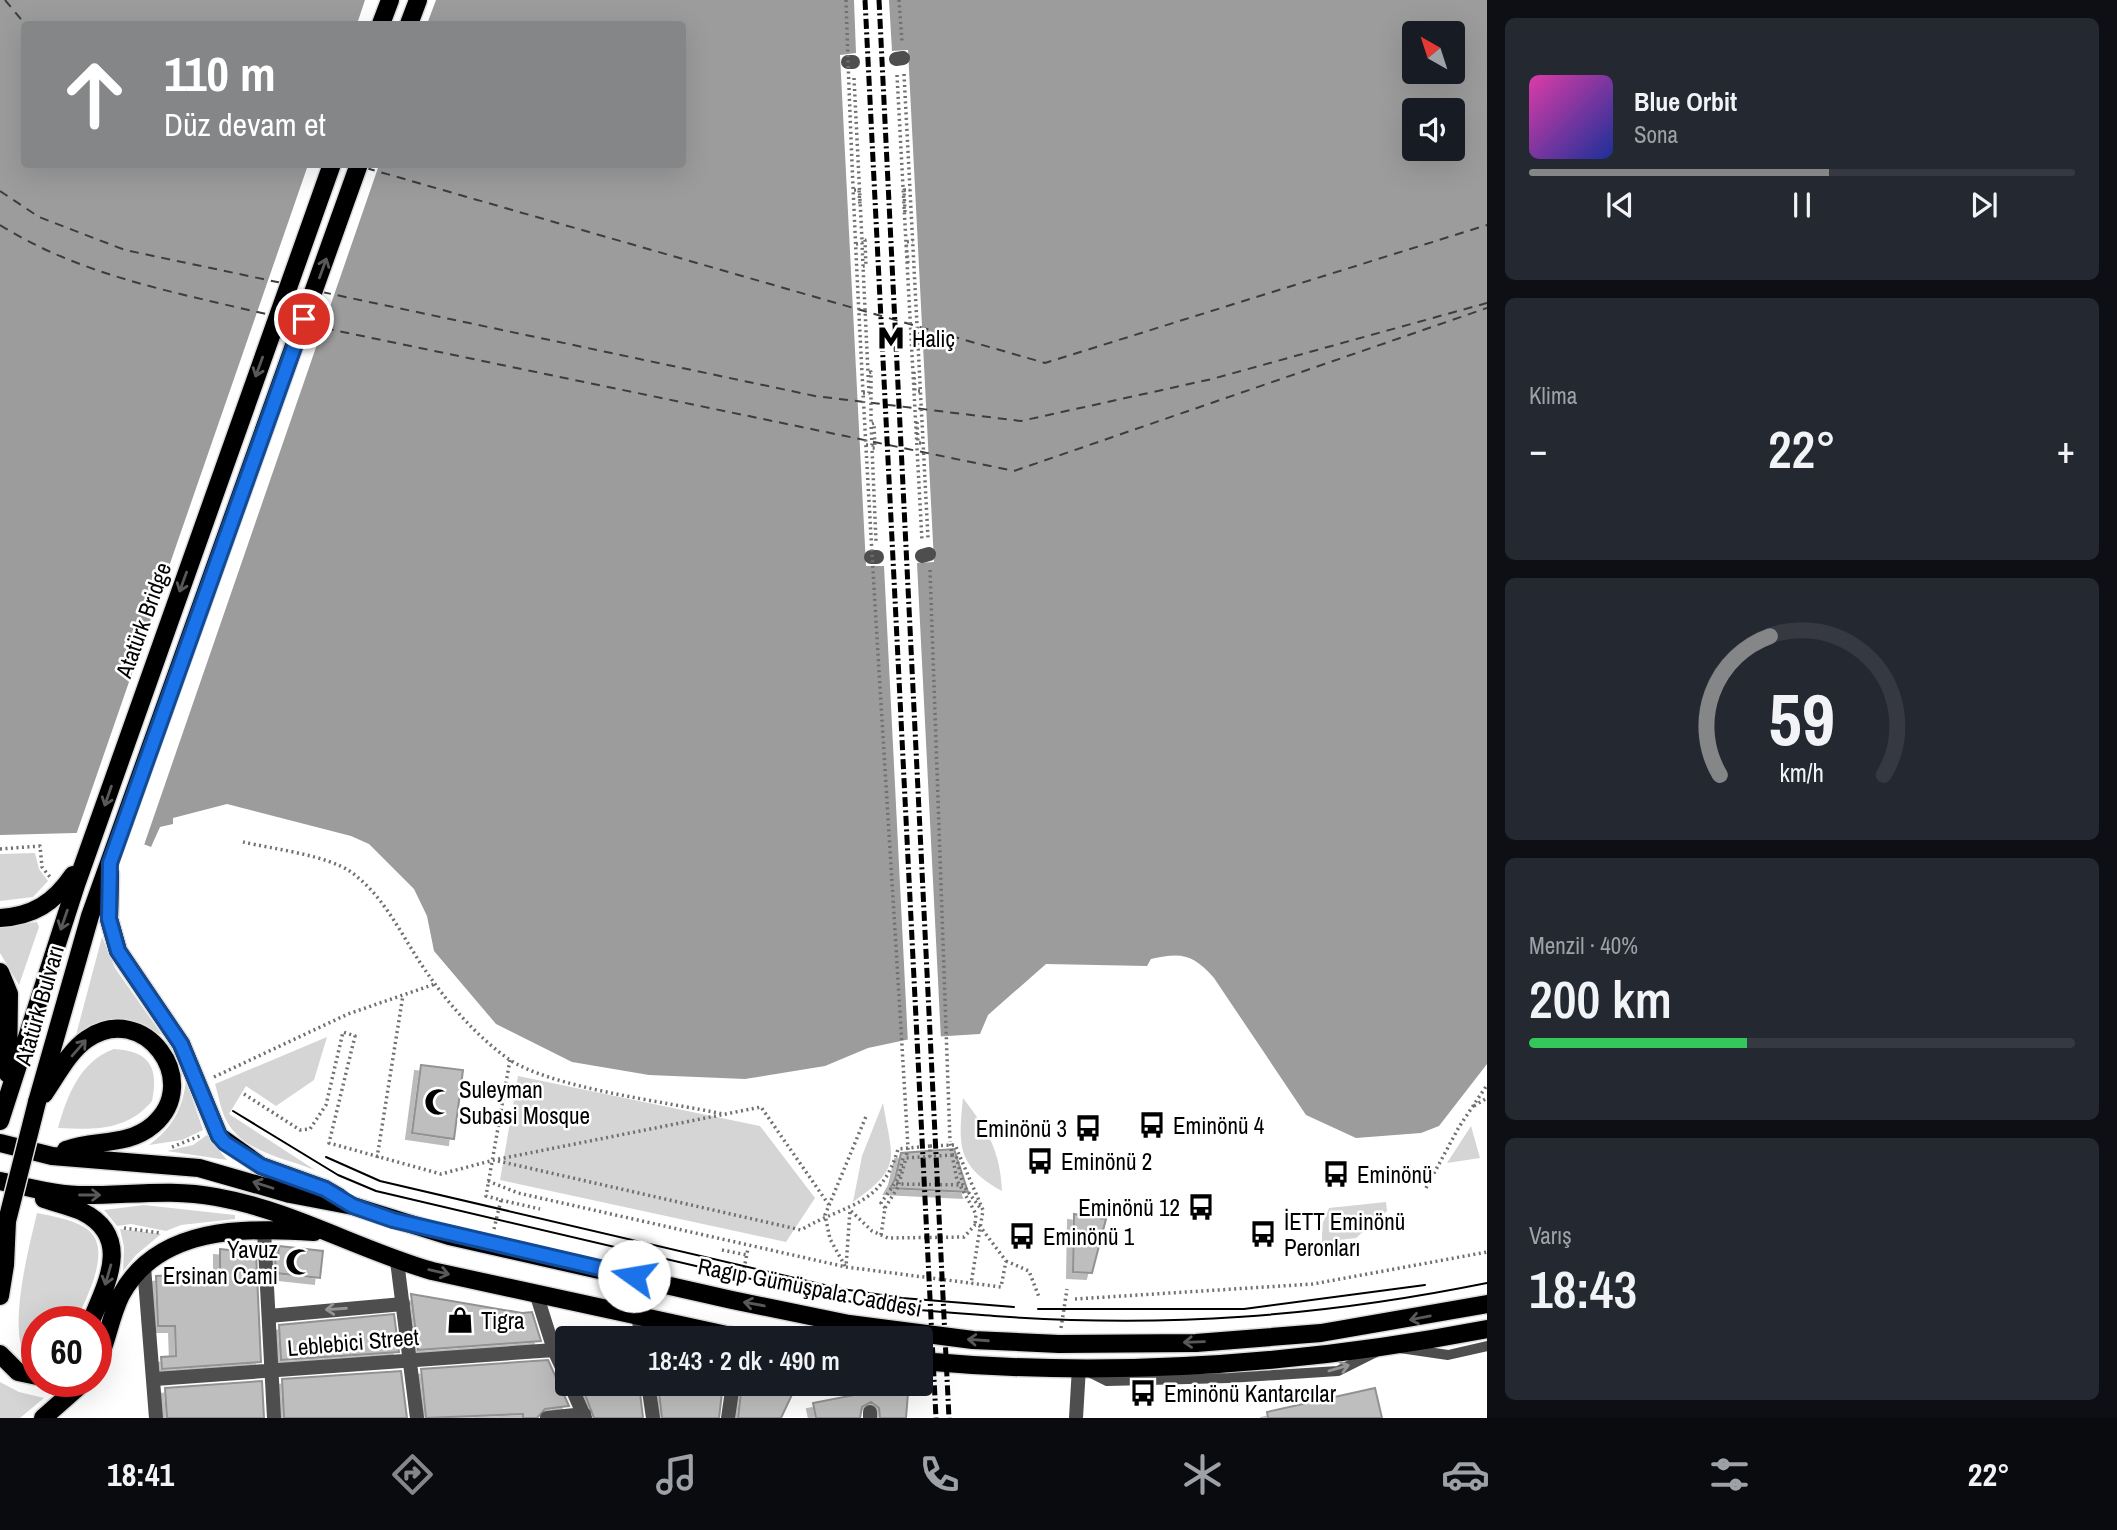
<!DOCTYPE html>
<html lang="tr">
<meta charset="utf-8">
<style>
:root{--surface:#171b24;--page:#242831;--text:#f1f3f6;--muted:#9ea1a6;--line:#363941;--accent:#858687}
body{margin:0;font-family:"Archivo Narrow",sans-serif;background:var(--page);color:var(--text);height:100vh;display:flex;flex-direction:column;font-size:26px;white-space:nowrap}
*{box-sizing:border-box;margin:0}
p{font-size:23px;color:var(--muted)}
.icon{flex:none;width:38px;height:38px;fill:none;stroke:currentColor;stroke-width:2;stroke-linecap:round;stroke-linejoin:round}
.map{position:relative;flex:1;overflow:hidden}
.drawer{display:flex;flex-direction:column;gap:18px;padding:18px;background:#0d0f14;width:630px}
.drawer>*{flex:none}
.hud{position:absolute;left:21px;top:21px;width:665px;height:147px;border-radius:7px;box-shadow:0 7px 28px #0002;background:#858687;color:#fff;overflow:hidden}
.needle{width:46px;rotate:321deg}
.buttons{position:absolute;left:1402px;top:21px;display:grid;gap:14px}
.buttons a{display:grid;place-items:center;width:63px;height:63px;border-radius:7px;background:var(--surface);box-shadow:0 7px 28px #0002;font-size:35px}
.speed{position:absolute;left:21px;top:1306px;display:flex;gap:14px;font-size:35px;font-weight:700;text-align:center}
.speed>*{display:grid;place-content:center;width:91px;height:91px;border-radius:50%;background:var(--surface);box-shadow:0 7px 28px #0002;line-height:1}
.speed .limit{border:10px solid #d22;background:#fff;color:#111}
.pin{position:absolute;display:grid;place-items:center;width:60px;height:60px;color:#fff;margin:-30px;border:4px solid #fff;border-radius:50%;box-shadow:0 2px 7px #0007}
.me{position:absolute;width:77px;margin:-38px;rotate:283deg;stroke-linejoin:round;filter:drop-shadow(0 0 5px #0008)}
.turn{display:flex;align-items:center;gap:24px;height:147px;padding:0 28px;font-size:32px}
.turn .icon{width:91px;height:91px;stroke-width:2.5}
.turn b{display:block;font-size:49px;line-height:60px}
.big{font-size:52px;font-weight:600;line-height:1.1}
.drawer .card{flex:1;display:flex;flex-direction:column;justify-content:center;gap:10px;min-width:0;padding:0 24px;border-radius:10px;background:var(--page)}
.drawer .dial{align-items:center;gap:0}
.dial svg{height:182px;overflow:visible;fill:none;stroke:var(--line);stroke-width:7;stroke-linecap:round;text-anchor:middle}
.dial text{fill:var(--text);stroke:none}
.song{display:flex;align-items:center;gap:21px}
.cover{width:84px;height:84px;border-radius:10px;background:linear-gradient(135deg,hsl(320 70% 55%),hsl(230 70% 35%))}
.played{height:7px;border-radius:4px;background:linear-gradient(90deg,var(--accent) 55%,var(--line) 55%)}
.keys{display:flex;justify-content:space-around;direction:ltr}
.heat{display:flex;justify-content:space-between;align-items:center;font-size:38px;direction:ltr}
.charge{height:10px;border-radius:5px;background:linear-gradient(90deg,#34c759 40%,var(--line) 0)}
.trip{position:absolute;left:555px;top:1326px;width:378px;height:70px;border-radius:7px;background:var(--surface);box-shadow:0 7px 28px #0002;font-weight:600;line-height:70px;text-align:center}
.menu{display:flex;height:112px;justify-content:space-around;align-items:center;background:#090b0e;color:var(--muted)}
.menu .icon{width:49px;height:49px}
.menu .on{color:var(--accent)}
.menu b{font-size:32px;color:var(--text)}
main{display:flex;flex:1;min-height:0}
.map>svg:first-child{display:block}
.green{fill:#d5d5d5}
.water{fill:#9c9c9c;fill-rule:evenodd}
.pier{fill:#fff}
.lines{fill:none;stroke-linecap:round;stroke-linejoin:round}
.ferry{stroke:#3d3d3d;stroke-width:2;stroke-dasharray:9 7;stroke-linecap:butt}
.building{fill:#bebebe;stroke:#929292;stroke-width:2;filter:url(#shadow)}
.primary-casing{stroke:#dbdbdb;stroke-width:21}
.path{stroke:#707070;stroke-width:3.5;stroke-dasharray:2 3.5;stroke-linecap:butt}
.lane{stroke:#4e4e4e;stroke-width:10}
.street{stroke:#4e4e4e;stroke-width:14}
.primary{stroke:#000;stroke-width:18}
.tram{stroke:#000;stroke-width:2}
.rail{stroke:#000;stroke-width:5;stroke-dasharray:10 3.5 2 3.5;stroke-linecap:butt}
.primary-bridge-casing{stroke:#dbdbdb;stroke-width:21;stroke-linecap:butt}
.path-bridge{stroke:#707070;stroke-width:3.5;stroke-dasharray:2 3.5;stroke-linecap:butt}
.primary-bridge{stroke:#000;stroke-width:18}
.oneway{stroke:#595959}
.oneway2{stroke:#959595}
.route-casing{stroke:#114b97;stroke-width:18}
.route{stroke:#1a73e8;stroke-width:12}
.labels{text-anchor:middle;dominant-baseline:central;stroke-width:5;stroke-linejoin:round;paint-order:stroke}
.poi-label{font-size:23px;fill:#000;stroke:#fff;text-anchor:start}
.street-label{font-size:23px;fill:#000;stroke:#fff}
</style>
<main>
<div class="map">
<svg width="1487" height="1418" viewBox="0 0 1487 1418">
<defs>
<filter id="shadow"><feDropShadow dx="-6" dy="6" stdDeviation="0" flood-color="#0004"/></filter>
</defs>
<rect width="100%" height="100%" fill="#fff"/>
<path class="green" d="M35,853L39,869L48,881L33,897L0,901V854Z
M37,922L39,927L19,985L0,953V926Z
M102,937L115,968L162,1035C128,1020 109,1013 76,1035Z
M327,1037L314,1080L276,1106L246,1086L229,1114L315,1170C287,1159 246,1152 229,1125C221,1114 219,1097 215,1084Z
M114,1049C150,1051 159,1068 152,1101C127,1131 94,1130 58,1128C67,1096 80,1061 114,1049Z
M518,1076L760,1126L815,1198L786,1242L500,1180Z
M186,1080L203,1130L182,1140L149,1145C172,1128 183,1109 186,1080Z
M963,1098C988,1131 1000,1150 1002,1191C957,1166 958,1146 963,1098Z
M883,1103C892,1159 904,1166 853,1202L862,1156Z
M1471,1126L1480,1158L1447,1163Z
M207,1135L227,1160L167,1151L193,1145Z
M1386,1202L1387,1211L1356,1238L1322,1242V1225L1329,1208Z
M144,1205L235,1215V1219L181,1225L166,1231L131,1224L117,1226L104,1210Z
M37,1213C52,1216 70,1219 84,1227C116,1245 86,1298 76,1321H37V1365C0,1354 29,1248 37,1213Z
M120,1229L161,1234L136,1255L123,1271L124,1247Z
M0,1382L19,1392L44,1398L20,1418H0Z"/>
<path class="water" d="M0,0H1487V1064L1439,1126L1421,1133L1356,1138L1306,1115L1214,978C1193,954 1181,952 1151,959L1147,966L1046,964L988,1015L980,1034L915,1038L868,1048L825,1066L745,1079L649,1075L572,1062L496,1024L434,951L427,916L414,889L369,844L351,836L227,804L173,818V824L160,827L151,847L112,832L0,835ZM24,24H682V164H24ZM1414,33H1452V72H1414ZM1414,110H1452V149H1414Z"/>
<path class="pier" d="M365,0H436L427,24H357Z
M854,0H889L892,51L908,50L934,562L917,563L941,1040L908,1044L884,566H866L840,55L856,53Z
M308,165H379L143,848L112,835H76Z"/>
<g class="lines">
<path class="ferry" d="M5,0L25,24
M366,168L1045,363L1487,225
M0,191L39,217L125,250L282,283
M0,225C81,276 178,293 270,315
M322,292L815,396L1021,421L1212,379L1487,303
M309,325L1014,471L1487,308"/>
</g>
<path class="building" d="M421,1065L463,1070L454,1139L412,1133Z
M954,1149L968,1192L890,1188L895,1179L901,1153Z
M1074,1214L1106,1219L1092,1273L1073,1272Z
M279,1246L323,1251L320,1278L276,1273L275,1256H278Z
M220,1249L256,1253L261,1362L162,1369L161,1357L176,1356L175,1326H158L156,1276L220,1273Z
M411,1294L522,1313L532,1312L541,1341L418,1350Z
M394,1314L399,1352L281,1360L279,1325Z
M548,1360L569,1406L545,1409L537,1418H523V1414L426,1418L421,1369Z
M401,1371L407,1418H284L282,1379Z
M262,1381L264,1418H167L165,1388Z
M581,1384H639L643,1418H594Z
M658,1384H723L719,1418H662Z
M742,1384H797L781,1418H738Z
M880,1387L908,1393L906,1418H880L879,1408L871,1402L862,1407L860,1418H816L813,1403L880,1390Z
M1375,1388L1382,1418H1268L1267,1412Z"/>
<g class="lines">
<defs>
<path id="primary" d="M381,24L390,0
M409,24L418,0
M110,874L109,919L118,951L181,1044L219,1136L261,1166L325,1189L339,1197
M0,918C33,916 54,903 73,875
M0,972L9,994L8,1074
M44,1094C56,1077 69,1051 87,1039C143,1000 204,1081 153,1125C127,1147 95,1139 66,1150
M37,1102L90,916L359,164
M0,1121L76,885L332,164
M0,1143L52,1156L199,1168L290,1194L353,1206L449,1236L732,1300L849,1324L973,1340L1059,1344L1196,1343L1321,1333L1487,1304
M0,1181C26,1187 52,1194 78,1195C125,1196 170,1188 216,1197C291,1210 359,1250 432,1271L745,1339
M44,1199C56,1203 69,1206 81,1211C132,1236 108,1281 91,1321
M0,1296L5,1265L7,1221
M0,1354L18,1372L37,1376
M920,1361C1110,1378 1300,1365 1487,1329
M96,1366C107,1343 110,1317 121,1295C158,1226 246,1227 314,1232
M43,1418L85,1381"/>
</defs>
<use href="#primary" class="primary-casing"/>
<path class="path" d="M899,0L902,42
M904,74L928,538
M897,75L922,541
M854,78L862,240H865L866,266H863L868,373L871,372V424L874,423L875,448H872L876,541
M854,190H859L860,207
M905,212L904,190H910
M856,244L862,243L863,266
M908,263L906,242L913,241
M914,372L915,391H921
M863,393H869L868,373
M917,422L918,443H924
M866,445H872L871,424
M930,570L950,1142
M243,842C273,849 327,855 351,872C383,895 400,932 421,964C445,1000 473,1033 507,1058C549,1088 668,1102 723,1114
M0,849L40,846L42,867L50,877
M214,1077L348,1014L435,984
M244,1094L300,1130L310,1129L326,1105L343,1032L355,1036L329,1143L441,1174L494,1160L761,1107L829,1205
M1474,1106L1487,1098
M930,1146L955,1145L983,1210L971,1284
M172,1147L200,1136
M952,1155L957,1180L976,1214L975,1225
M952,1155H956L963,1185L981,1209
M377,1158L403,995
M498,1161L801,1230C846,1203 881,1208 898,1149L930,1146V1157
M488,1181L518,1193L846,1267L1001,1287L1006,1261L979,1225H975L964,1237L888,1238L872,1231L850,1210L846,1267
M896,1184L963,1185
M1426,1188L1459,1127L1487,1085
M501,1200L540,1209
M885,1208L881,1203L898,1179L903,1158H906
M124,1228L161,1233
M494,1229L501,1200L486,1196L510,1060
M881,1235L885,1208L898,1187L906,1158
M722,1250L747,1255
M1006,1261L1029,1271L1039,1297
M845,1266L830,1239L825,1215L867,1114
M741,1285L748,1248
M1075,1299L1313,1284L1487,1252
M1061,1328L1067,1289"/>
<path class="lane" d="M1400,1348L1448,1355L1487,1346
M1087,1371L1107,1381L1229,1378L1338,1371L1376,1352"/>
<path class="street" d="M896,59L903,58
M848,62H853
M922,556L929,554
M871,557H877
M264,1231L274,1418
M397,1261L417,1418
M144,1267L156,1418
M536,1293L554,1350L567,1378
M638,1315L642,1339
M269,1316L403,1304
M155,1379L554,1350
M570,1384L585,1418
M648,1384L653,1418
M547,1418L584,1414
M728,1418L733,1384
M870,1418V1412
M1076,1418L1079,1367"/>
<use href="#primary" class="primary"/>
<path class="tram" d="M233,1111L338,1175L376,1191L841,1300C892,1309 943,1312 994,1316C1166,1328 1319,1317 1487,1283
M326,1157L380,1181L842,1289L902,1298L1014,1307
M1038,1309H1244L1425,1285"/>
<path class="rail" d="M865,0L936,1418
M879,0L949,1418"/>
<defs>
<path id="primary-bridge" d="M7,1221L37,1102"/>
</defs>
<use href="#primary-bridge" class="primary-bridge-casing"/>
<path class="path-bridge" d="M846,0C858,383 886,766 908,1148L906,1158L952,1155L950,1142"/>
<use href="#primary-bridge" class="primary-bridge"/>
</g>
<defs><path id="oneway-shaft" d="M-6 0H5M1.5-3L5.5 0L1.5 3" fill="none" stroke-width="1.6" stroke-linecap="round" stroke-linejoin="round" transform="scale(1.75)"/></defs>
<g class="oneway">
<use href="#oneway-shaft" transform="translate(323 268) rotate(-70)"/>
<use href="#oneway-shaft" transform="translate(259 367) rotate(110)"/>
<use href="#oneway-shaft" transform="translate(183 582) rotate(110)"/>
<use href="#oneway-shaft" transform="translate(108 796) rotate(109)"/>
<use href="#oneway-shaft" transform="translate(64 920) rotate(109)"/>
<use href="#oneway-shaft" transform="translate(79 1048) rotate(-49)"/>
<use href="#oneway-shaft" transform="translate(263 1185) rotate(-162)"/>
<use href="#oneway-shaft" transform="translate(90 1195)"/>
<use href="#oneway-shaft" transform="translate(439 1272) rotate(13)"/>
<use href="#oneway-shaft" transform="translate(108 1275) rotate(106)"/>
<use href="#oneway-shaft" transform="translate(754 1304) rotate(-170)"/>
<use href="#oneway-shaft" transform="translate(1420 1318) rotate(169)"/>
<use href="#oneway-shaft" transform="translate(978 1340) rotate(-176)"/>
<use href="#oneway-shaft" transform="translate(1194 1342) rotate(178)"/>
</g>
<g class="oneway2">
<use href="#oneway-shaft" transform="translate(336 1309) rotate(176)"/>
<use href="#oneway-shaft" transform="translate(1339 1368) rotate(-16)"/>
</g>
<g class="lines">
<defs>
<path id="route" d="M304,319L110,863L109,919L118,951L181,1044L219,1136L225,1143L261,1166L325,1189L353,1206L393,1220L634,1276"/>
</defs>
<use href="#route" class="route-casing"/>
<use href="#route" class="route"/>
</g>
<defs>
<symbol id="metro-bare" viewBox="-9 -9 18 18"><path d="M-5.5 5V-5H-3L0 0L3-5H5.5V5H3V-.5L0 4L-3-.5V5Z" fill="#000" stroke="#fff" stroke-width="2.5" paint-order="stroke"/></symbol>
<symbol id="mosque-bare" viewBox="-9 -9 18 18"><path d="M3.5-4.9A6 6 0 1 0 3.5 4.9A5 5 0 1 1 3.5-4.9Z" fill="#000" stroke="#fff" stroke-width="2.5" paint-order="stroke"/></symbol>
<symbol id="bus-bare" viewBox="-9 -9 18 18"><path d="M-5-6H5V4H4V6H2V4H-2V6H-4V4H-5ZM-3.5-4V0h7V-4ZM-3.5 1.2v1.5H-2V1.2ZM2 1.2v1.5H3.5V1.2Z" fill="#000" stroke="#fff" stroke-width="2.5" paint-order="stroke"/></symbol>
<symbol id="shop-bare" viewBox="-9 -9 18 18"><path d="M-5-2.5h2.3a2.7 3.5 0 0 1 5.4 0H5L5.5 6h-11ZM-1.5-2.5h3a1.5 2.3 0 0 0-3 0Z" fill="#000" stroke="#fff" stroke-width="2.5" paint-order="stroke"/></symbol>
</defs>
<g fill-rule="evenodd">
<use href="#metro-bare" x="872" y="319" width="38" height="38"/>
<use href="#mosque-bare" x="419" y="1083" width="38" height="38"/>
<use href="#bus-bare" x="1133" y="1106" width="38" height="38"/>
<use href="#bus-bare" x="1069" y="1109" width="38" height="38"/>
<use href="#bus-bare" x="1021" y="1142" width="38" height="38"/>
<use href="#bus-bare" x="1317" y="1155" width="38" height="38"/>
<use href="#bus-bare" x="1182" y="1188" width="38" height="38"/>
<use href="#bus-bare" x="1244" y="1215" width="38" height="38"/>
<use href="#bus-bare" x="1003" y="1217" width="38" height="38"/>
<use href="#mosque-bare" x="280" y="1243" width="38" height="38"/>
<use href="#shop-bare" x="441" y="1301" width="38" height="38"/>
<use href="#bus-bare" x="1124" y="1374" width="38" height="38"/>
</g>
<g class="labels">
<g class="poi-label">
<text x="912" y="338">Haliç</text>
<text x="459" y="1089">Suleyman<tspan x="459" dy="26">Subasi Mosque</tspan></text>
<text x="1173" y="1125">Eminönü 4</text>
<text x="1067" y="1128" text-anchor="end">Eminönü 3</text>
<text x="1061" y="1161">Eminönü 2</text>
<text x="1357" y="1174">Eminönü</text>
<text x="1180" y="1207" text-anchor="end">Eminönü 12</text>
<text x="1284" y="1221">İETT Eminönü<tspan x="1284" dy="26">Peronları</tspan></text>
<text x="1043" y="1236">Eminönü 1</text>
<text x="278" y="1249" text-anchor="end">Yavuz<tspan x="278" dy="26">Ersinan Cami</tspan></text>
<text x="481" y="1320">Tigra</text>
<text x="1164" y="1393">Eminönü Kantarcılar</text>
</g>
<g class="street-label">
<text transform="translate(143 620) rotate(-70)">Atatürk Bridge</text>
<text transform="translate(39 1005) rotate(-74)">Atatürk Bulvarı</text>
<text transform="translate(810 1287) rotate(11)">Ragıp Gümüşpala Caddesi</text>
<text transform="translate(353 1342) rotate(-5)">Leblebici Street</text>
</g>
</g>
</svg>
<div class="buttons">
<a><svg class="needle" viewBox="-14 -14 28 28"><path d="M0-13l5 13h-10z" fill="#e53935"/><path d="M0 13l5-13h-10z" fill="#9ea1a6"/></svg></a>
<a><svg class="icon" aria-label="sound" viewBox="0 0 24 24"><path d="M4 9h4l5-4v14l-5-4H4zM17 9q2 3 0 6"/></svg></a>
</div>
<div class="speed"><div class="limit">60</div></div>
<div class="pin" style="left:304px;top:319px;background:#d93025"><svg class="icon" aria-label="arrive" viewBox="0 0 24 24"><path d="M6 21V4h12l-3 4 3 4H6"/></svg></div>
<svg class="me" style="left:634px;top:1276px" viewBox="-20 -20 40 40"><circle r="19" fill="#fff"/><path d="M0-13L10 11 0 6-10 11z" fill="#1a73e8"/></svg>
<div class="trip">18:43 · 2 dk · 490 m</div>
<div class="hud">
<div class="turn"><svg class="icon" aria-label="ahead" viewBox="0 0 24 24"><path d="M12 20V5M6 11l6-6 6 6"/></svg><div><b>110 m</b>Düz devam et</div></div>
</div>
</div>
<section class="drawer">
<div class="card">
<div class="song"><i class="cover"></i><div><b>Blue Orbit</b><p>Sona</p></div></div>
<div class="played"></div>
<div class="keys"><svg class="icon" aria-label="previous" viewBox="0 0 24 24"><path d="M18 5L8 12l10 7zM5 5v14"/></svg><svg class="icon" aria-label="pause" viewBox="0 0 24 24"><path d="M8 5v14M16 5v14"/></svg><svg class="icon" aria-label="next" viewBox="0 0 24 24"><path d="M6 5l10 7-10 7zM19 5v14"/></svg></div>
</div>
<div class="card"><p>Klima</p>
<div class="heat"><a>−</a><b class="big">22°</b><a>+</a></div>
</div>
<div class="card dial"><svg viewBox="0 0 100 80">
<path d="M14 69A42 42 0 1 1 86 69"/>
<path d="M14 69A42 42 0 0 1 36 8" stroke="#858687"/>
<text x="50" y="56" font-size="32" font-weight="700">59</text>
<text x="50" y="72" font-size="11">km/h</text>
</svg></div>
<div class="card"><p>Menzil · 40%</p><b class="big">200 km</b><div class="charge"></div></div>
<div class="card"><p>Varış</p><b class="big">18:43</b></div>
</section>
</main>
<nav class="menu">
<b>18:41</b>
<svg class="icon on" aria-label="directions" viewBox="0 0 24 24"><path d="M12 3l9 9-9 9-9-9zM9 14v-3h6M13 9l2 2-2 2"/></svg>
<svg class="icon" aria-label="music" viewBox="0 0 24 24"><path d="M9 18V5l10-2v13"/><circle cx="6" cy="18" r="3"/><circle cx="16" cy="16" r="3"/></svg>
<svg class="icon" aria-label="phone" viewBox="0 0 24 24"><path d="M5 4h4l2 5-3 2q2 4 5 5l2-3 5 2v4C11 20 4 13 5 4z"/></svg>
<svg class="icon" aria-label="climate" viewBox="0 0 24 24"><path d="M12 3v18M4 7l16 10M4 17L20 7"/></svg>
<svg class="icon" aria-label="car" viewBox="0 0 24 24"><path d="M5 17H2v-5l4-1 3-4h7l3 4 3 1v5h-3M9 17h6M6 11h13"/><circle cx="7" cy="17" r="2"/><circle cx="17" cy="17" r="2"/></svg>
<svg class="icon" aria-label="filters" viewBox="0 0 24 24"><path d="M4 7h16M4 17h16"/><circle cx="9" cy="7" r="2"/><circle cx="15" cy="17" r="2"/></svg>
<b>22°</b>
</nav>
